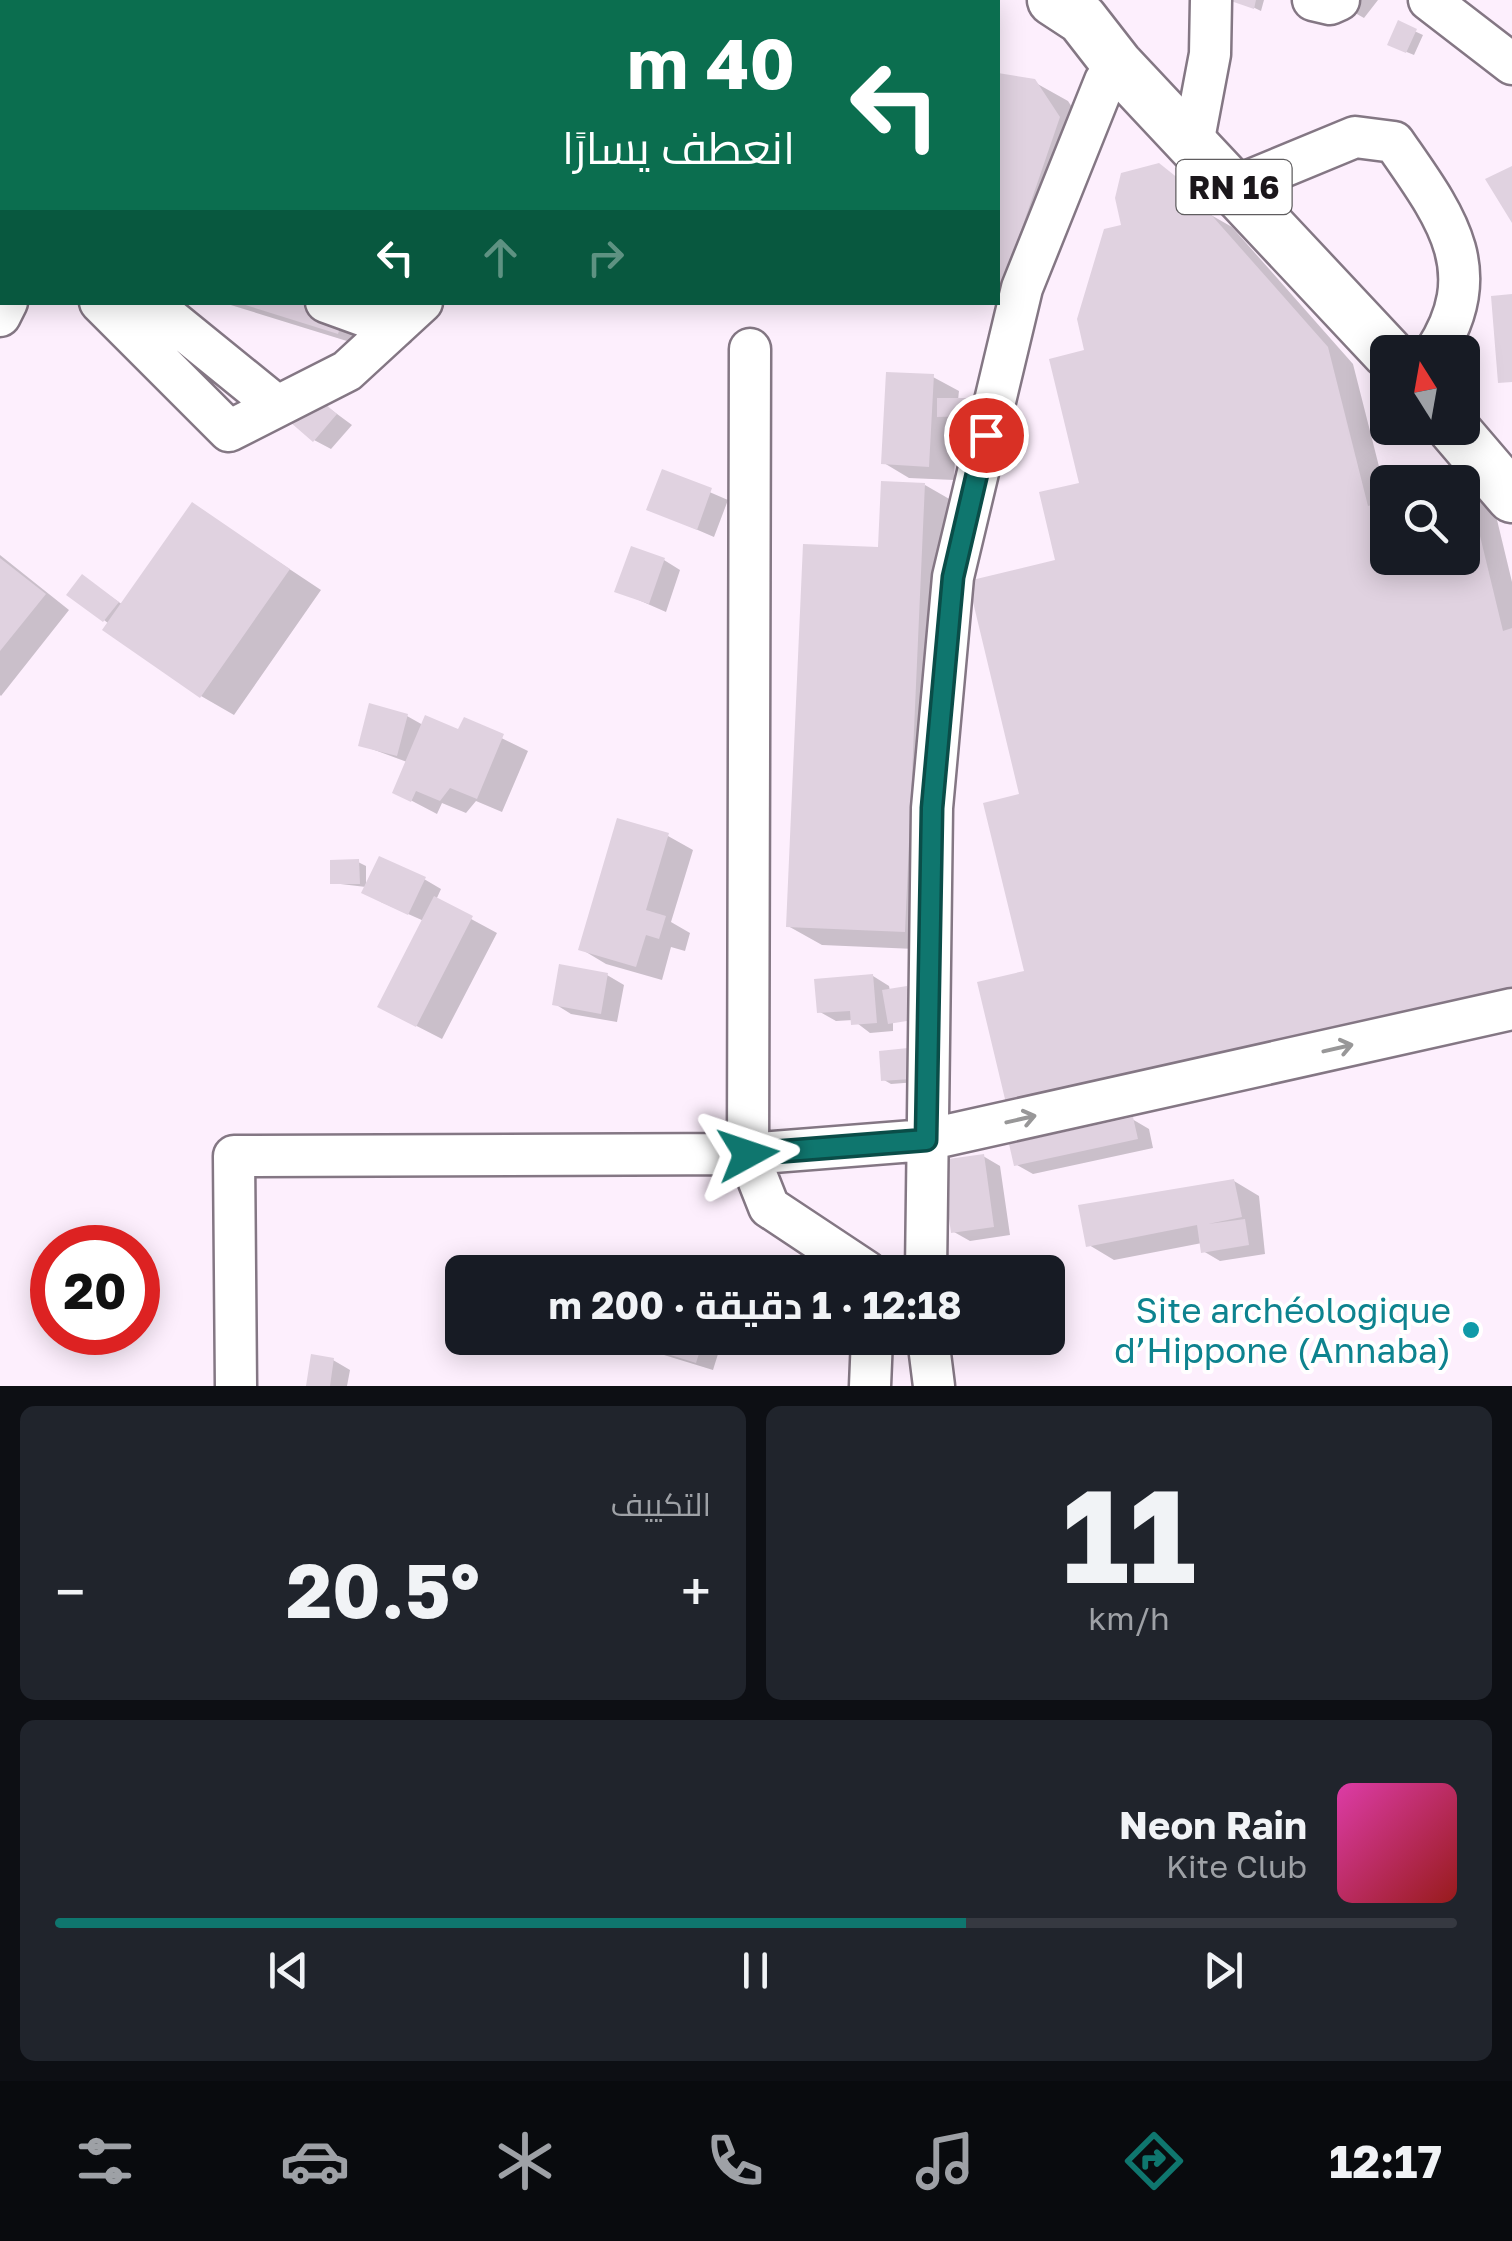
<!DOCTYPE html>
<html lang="ar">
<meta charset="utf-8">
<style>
:root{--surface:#171b24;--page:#20242c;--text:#f1f3f6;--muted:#9ea1a6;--line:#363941;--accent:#0f766e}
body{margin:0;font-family:"Golos Text",Cairo,sans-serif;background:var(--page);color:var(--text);direction:rtl;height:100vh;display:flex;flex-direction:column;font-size:38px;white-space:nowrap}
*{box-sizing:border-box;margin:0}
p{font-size:32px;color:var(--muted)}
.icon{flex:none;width:55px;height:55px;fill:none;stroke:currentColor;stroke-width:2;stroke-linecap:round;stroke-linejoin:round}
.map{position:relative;height:1386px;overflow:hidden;direction:ltr}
.details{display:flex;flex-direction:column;gap:20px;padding:20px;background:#0d0f14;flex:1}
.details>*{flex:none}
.banner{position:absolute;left:0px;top:0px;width:1000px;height:305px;box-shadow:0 5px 25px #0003;direction:rtl;background:#0b6e4f;color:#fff;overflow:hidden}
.needle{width:65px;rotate:349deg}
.buttons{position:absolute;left:1370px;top:335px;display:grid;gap:20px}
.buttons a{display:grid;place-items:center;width:110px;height:110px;border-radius:15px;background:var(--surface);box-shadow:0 5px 25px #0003;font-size:50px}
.speed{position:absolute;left:30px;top:1225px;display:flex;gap:20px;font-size:50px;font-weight:700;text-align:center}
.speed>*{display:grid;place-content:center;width:130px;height:130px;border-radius:50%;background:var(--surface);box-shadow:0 5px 25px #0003;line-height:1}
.speed .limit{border:15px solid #d22;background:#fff;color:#111}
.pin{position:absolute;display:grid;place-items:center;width:85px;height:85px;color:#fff;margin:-42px;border:5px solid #fff;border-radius:50%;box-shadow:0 2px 10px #0007}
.me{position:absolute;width:110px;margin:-55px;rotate:85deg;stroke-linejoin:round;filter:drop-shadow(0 0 8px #0008)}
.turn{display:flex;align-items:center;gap:35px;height:210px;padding:0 40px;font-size:45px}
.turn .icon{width:130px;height:130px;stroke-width:2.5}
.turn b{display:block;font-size:70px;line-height:85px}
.lanes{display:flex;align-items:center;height:95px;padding:0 40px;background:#0003;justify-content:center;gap:50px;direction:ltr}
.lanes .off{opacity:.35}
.big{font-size:75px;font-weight:700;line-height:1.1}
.details .card{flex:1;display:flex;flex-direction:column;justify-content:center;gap:15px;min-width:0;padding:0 35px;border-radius:15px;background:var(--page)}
.details .dial{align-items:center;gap:0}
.dial b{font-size:130px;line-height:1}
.song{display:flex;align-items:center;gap:30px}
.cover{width:120px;height:120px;border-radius:15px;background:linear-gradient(135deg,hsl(320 70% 55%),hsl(0 70% 35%))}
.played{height:10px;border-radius:5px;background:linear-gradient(90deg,var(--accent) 65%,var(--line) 65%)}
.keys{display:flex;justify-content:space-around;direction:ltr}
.heat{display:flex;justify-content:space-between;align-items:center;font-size:55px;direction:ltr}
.details .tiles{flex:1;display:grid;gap:20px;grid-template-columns:1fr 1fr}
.card:last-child{grid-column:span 2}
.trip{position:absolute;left:445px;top:1255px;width:620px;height:100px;border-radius:15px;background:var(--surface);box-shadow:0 5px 25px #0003;font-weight:700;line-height:100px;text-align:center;direction:rtl}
.tab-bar{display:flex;height:160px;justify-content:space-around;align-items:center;background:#090b0e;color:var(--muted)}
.tab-bar .icon{width:70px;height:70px}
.tab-bar .on{color:var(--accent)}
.tab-bar b{font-size:45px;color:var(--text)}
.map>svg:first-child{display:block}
.shadow{fill:#0003}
.building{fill:#e0d2e0}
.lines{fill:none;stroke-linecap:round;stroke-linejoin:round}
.minor-casing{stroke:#847784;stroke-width:45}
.major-casing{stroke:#847784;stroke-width:55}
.highway-casing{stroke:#847784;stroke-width:60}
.minor{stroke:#fff;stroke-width:40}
.major{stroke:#fff;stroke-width:50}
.highway{stroke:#fff;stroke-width:55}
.oneway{stroke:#989798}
.route-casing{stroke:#0a4d48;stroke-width:25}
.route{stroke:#0f766e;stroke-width:18}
.culture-dot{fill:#0f9aa8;stroke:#fff;stroke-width:4}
.labels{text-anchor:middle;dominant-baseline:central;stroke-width:8;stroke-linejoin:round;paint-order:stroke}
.shield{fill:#fff;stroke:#5f5d5f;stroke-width:2.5}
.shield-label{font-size:32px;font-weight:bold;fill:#1b171b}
.culture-label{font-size:35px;fill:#0d838f;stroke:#fff;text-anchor:end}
</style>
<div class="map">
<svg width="1512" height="1386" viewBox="0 0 1512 1386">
<rect width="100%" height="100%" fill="#fdeffd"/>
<path class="shadow" d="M473,0H512L515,2H476Z
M1238,0H1264L1261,11Z
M1332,0H1378L1364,18Z
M1399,24L1423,35L1414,55L1397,48Z
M998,75L1034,82L1068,101L1092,138L1035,306L998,297Z
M1159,166L1208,200L1211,215L1232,227L1353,364L1388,502V558H1462L1466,484L1492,499L1512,582V1017L1027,973L1022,796L1058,562L1082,484L1087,352L1124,227Z
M221,302H318L370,326L363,346Z
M933,377L959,391L958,400L977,405V419H957L954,480L909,478L884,463Z
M314,397L352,425L331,449L314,440Z
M663,472L728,500L714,537L649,509Z
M925,485L958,504L938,950L822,945L788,926L880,550Z
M193,505L321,590L234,715L201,696L104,620L83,577L123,605Z
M0,555L69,610L1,696L0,695Z
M664,560L680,570L666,612L618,591Z
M407,716L423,725L460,732L465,720L528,751L502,812L476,801L466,813L442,803L437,814L395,792L407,762L361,745Z
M668,836L693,850L671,922L690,933L685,951L671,947L662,980L606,964L581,949Z
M358,862L366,866V887L332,883Z
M424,879L441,889L436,900L497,933L442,1039L405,1020L424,921L381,902Z
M607,975L624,985L617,1022L571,1014L555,1004Z
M873,976L889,986L890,991L906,988L914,993L918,1017L893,1021V1031L870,1033L853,1020L836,1021L820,1012Z
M908,1051L915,1055L917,1082L891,1084L884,1080Z
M1132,1119L1149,1129L1153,1148L1033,1174L1017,1165Z
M983,1156L1000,1166L1010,1235L970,1241L954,1232Z
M1234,1181L1259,1196L1265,1254L1220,1261L1203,1251L1202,1243L1114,1260L1089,1245Z
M651,1338H723L713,1370L664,1355L648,1346Z
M333,1360L350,1370L347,1386H308Z"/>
<path class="building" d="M1228,0H1256L1254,9Z
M1398,20L1417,29L1406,53L1387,45Z
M998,73L1035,79L1060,117L1001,289L998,288Z
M1159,163L1184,183L1189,213L1207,210L1328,347L1368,506L1388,501V558H1462V483L1467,482L1503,631L1512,628V997L1010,1120L977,982L1024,971L983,803L1019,794L968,581L1055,560L1039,492L1079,483L1049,359L1084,350L1077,319L1104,229L1121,225L1115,198L1121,173Z
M1512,166V223L1485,179Z
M1512,294V382L1498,383L1491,296Z
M326,302L346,309L338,334L239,303Z
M886,372L934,374L929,467L881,464Z
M313,394L337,414L313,442L290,422Z
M937,398H970V416L937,417Z
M662,469L712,488L697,530L646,510Z
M881,481L925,483L905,932L786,927L803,544L878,547Z
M192,502L290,569L200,698L102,630Z
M631,546L665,558L649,604L614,592Z
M0,558L46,594L0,651Z
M82,574L119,602L103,622L66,595Z
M369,703L408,714L397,756L358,746Z
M425,715L458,729L464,717L504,734L477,799L450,788L440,801L416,791L411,802L392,793Z
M617,818L669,833L646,910L666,916L659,939L646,935L636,967L578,950Z
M379,856L426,877L408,915L361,893Z
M359,859L360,884H330V860Z
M434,896L473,916L416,1027L377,1007Z
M559,964L608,973L601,1014L552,1005Z
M873,974L877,1023L851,1025L850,1011L817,1013L814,979Z
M907,986L913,1020L888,1024L882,990Z
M908,1048L911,1079L881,1081L879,1051Z
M1133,1117L1138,1139L1014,1166L1009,1144Z
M984,1154L994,1227L951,1233L941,1160Z
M1234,1179L1242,1217L1208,1224L1245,1219L1249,1245L1201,1253L1197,1225L1086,1247L1078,1205Z
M648,1338H704L696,1363L645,1347Z
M311,1354L334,1358L330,1386H306Z"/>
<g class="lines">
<defs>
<path id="minor" d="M182,0L184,2
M351,0L354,2
M449,0L451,2
M533,0L536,2
M608,0L610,2
M670,0L672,2
M1313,0L1330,4L1339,0
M1429,0L1512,64
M153,2L154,0
M830,2L833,0
M1193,144L1210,54L1211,0
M1234,187L1355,137L1394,142C1443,213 1489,269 1435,352
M100,302L229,431L347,371L422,302
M149,302L277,406
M326,302L395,327
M0,316L7,302
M750,349L748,1154L769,1207L867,1272
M926,1272L932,808L953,577L1022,288L1105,81L1117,64
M928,1338L934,1386
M236,1386L234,1156L748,1154L926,1140L1512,1009
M870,1386L872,1338"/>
<path id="major" d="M1053,0L1082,19L1117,64L1388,353
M1453,428L1512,497"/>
<path id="highway" d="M40,2L42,0
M93,2L95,0
M0,45L2,42
M0,107L2,104"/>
</defs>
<use href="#minor" class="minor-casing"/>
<use href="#major" class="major-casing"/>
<use href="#highway" class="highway-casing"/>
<use href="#minor" class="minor"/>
<use href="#major" class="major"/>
<use href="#highway" class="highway"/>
</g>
<defs><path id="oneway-shaft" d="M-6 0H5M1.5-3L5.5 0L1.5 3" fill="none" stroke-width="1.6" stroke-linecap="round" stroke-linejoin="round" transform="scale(2.5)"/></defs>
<g class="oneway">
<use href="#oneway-shaft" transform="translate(1338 1048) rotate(-13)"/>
<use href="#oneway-shaft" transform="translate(1021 1119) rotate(-13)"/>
</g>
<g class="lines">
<defs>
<path id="route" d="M748,1154L926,1140L932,808L953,577L986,435"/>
</defs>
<use href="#route" class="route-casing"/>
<use href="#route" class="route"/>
</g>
<circle class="culture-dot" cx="1471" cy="1330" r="10"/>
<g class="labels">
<rect class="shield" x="1176.5" y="160" width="115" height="54" rx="8"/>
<g class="shield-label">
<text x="1234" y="187">RN 16</text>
</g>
<g class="culture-label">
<text x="1451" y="1310">Site archéologique<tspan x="1451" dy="40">d’Hippone (Annaba)</tspan></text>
</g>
</g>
</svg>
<div class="buttons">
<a><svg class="needle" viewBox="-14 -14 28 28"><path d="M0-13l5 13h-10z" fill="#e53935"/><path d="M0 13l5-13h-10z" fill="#9ea1a6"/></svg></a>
<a><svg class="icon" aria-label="search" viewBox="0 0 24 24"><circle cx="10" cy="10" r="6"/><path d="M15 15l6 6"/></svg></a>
</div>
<div class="speed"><div class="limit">20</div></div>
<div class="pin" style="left:986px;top:435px;background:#d93025"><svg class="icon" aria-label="arrive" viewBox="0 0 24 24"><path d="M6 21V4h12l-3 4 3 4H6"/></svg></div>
<svg class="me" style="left:748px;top:1154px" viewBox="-20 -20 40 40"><path d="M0-17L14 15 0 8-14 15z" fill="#0f766e" stroke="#fff" stroke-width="4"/></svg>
<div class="trip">12:18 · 1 دقيقة · 200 m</div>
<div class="banner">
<div class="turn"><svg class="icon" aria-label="left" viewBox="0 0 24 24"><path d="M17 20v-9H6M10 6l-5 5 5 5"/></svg><div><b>40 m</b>انعطف يسارًا</div></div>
<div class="lanes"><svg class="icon" aria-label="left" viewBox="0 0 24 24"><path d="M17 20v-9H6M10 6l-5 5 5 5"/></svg><svg class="icon off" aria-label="ahead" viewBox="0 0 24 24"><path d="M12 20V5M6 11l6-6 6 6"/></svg><svg class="icon off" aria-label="right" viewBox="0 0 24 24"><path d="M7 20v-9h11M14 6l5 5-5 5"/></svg></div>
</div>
</div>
<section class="details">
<div class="tiles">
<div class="card dial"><b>11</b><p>km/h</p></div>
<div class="card"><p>التكييف</p>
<div class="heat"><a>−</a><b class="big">20.5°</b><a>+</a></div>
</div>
<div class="card">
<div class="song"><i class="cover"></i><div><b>Neon Rain</b><p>Kite Club</p></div></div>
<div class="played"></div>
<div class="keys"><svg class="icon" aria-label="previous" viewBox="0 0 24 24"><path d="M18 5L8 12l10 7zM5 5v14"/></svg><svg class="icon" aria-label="pause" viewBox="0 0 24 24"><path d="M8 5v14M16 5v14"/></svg><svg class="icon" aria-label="next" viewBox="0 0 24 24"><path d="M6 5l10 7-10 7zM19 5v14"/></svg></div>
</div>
</div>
</section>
<nav class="tab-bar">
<b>12:17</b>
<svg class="icon on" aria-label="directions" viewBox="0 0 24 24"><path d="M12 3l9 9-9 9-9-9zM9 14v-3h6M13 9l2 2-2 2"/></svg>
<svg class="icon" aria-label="music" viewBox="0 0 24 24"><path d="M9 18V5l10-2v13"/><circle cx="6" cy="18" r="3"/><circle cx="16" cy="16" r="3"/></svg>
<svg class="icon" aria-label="phone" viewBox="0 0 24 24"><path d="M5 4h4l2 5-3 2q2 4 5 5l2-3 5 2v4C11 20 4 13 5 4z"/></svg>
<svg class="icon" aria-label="climate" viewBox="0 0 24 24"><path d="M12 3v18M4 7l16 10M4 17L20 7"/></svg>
<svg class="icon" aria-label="car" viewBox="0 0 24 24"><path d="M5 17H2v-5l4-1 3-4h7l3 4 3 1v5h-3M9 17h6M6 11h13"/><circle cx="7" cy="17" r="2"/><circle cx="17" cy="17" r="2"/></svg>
<svg class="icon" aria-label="filters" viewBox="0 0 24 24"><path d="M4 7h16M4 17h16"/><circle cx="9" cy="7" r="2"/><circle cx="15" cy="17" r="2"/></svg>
</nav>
